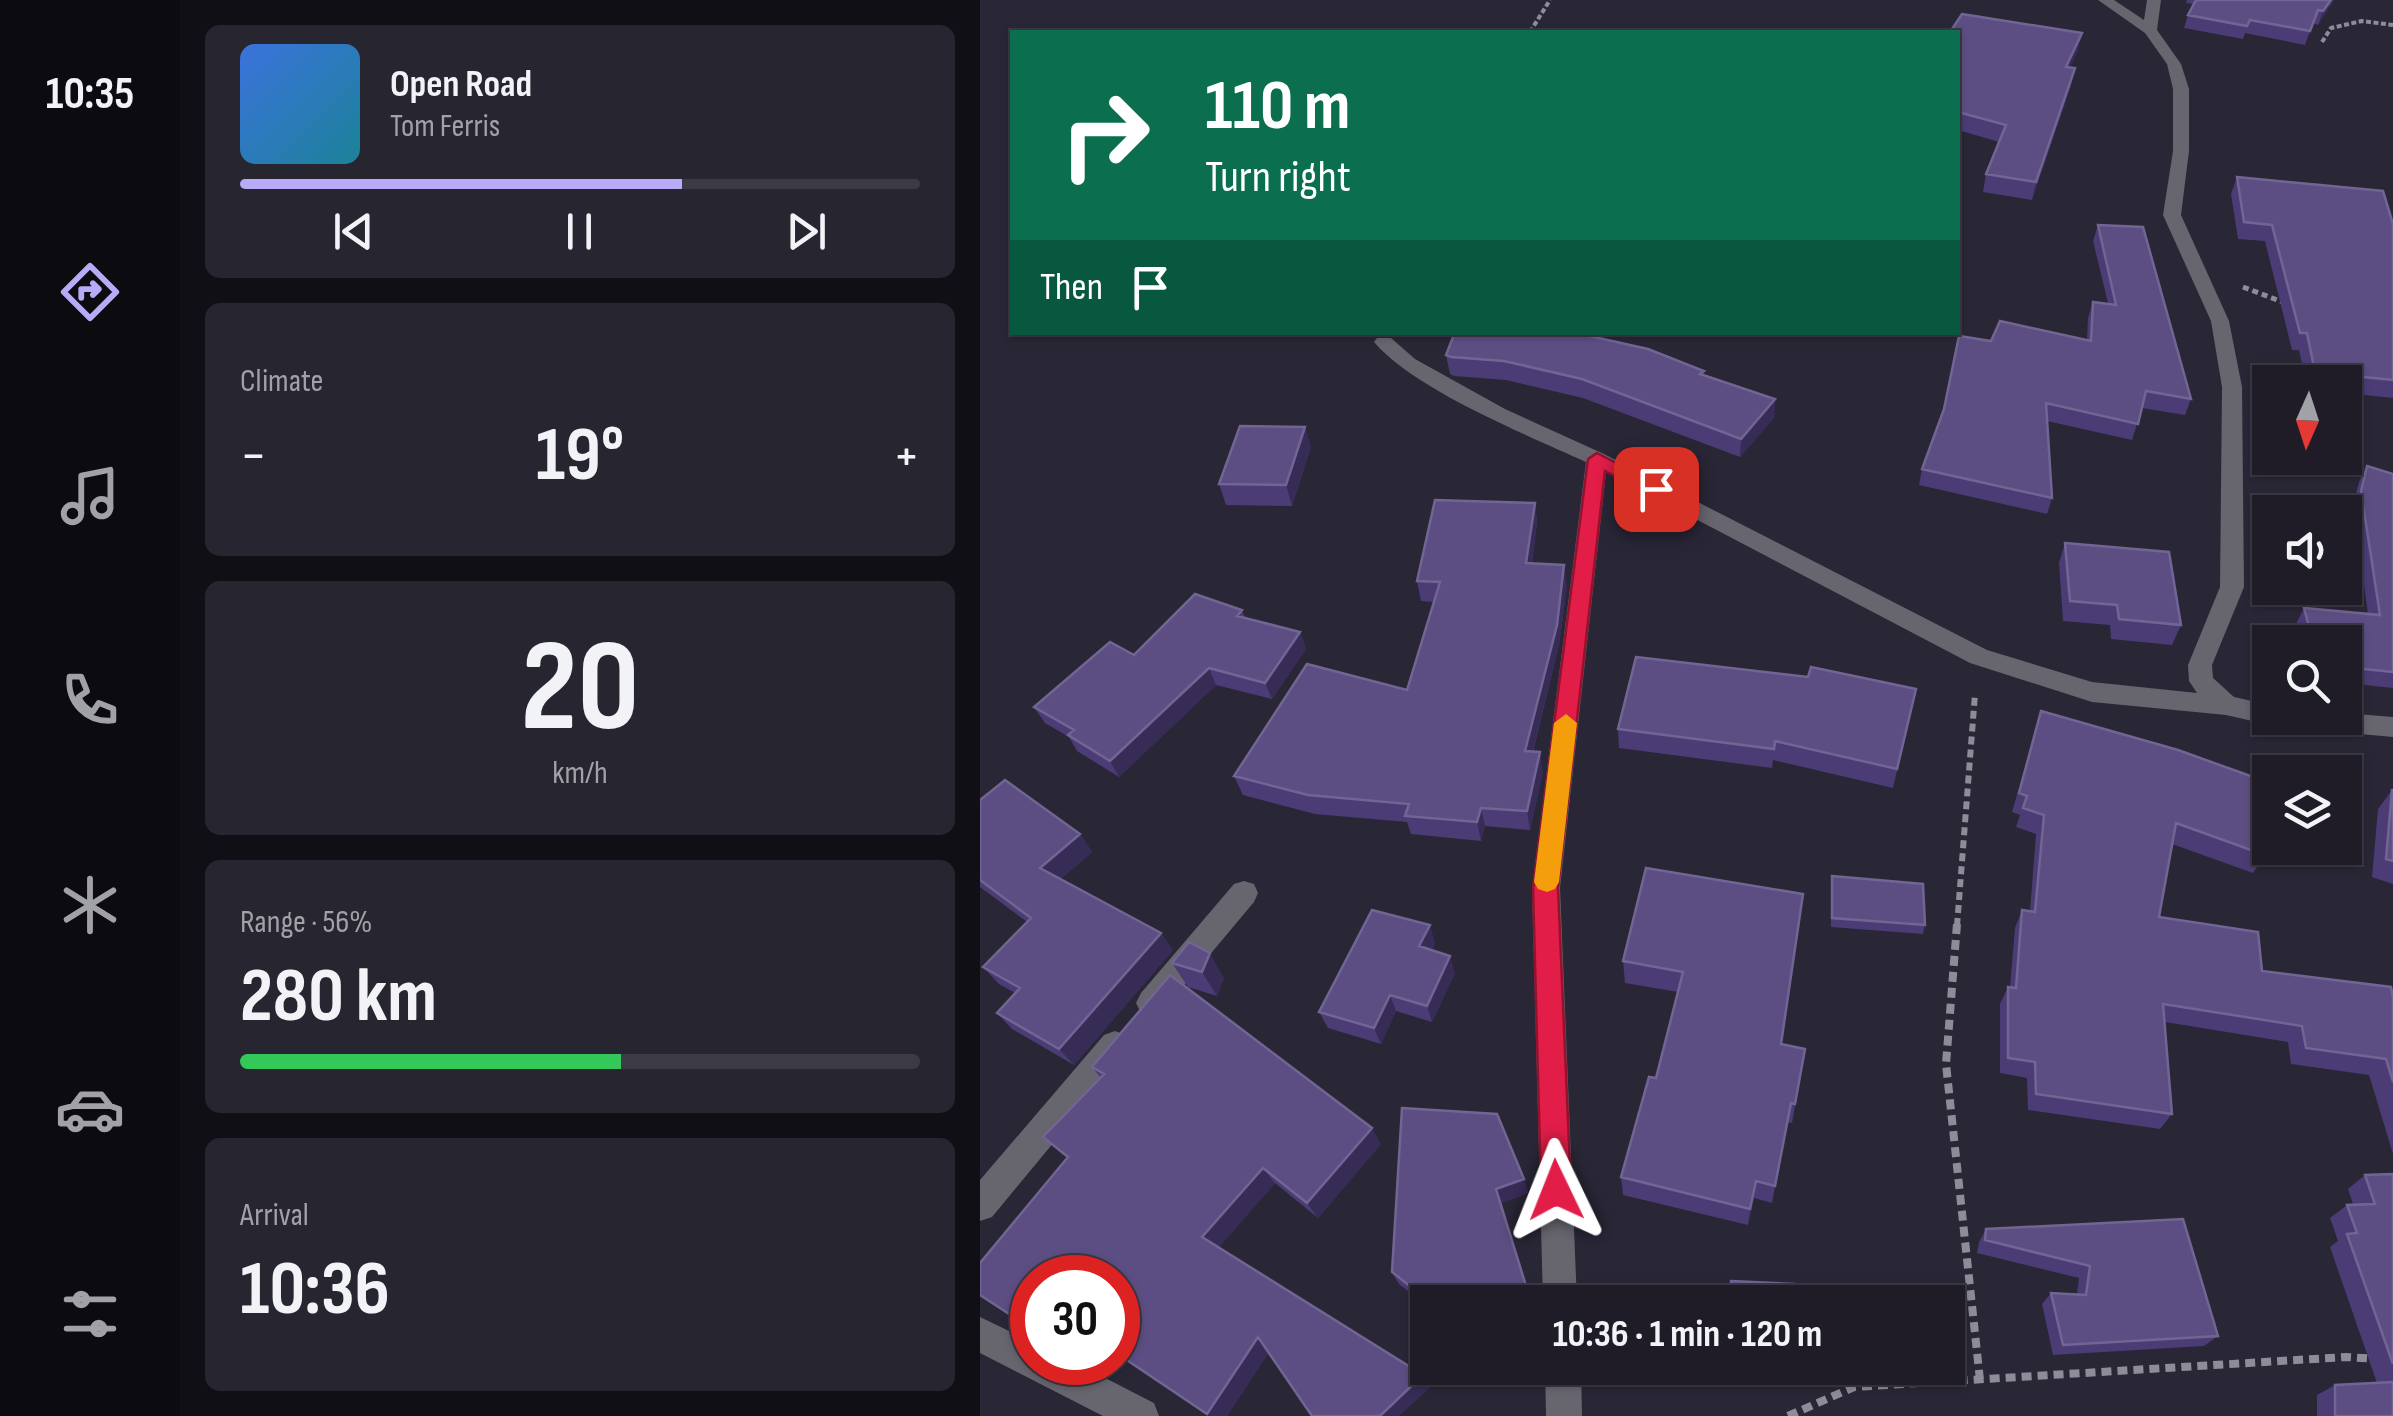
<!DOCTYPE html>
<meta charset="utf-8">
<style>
:root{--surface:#1f1c28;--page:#272530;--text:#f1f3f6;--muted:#a1a1a8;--line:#3c3a45;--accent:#b9aaf7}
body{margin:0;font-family:"Sofia Sans Condensed",sans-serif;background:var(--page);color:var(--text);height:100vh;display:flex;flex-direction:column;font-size:38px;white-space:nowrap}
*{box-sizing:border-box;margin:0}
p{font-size:32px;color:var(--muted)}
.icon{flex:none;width:55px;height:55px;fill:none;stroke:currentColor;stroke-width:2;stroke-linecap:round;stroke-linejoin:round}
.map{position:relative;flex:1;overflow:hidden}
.details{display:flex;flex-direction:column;gap:25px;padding:25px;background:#110f16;width:800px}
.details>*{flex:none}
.top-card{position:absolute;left:30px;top:30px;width:950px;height:305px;border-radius:0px;box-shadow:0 2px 8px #0004,0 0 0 2px var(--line);background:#0b6e4f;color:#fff;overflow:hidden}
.needle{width:65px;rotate:183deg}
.tools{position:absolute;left:1272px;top:365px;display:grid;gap:20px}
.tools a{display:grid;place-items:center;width:110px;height:110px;border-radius:0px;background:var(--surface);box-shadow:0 2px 8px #0004,0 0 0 2px var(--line);font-size:50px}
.speed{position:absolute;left:30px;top:1255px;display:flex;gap:20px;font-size:50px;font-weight:700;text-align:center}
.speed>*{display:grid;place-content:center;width:130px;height:130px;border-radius:50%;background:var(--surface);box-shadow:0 2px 8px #0004,0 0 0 2px var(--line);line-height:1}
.speed .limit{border:15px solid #d22;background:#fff;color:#111}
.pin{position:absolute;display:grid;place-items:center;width:85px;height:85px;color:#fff;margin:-42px;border-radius:20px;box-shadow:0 5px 15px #0006}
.me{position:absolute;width:110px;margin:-55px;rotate:358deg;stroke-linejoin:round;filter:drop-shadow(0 0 8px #0008)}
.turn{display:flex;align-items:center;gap:35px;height:210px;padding:0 30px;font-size:45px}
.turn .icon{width:130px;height:130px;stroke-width:2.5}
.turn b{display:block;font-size:70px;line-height:85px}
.then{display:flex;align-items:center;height:95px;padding:0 30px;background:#0003;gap:20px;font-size:38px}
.big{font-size:75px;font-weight:700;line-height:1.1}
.details .widget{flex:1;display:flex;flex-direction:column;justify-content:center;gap:15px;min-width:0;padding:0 35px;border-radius:15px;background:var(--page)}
.details .dial{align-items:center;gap:0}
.dial b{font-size:130px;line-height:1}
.song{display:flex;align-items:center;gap:30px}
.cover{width:120px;height:120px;border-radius:15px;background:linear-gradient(135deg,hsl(220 70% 55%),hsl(190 70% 35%))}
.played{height:10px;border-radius:5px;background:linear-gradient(90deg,var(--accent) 65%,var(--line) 65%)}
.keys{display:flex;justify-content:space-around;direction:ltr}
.heat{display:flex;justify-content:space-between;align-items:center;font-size:55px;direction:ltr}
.charge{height:15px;border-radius:8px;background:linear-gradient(90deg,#34c759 56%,var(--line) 0)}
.trip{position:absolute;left:430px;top:1285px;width:555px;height:100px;border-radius:0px;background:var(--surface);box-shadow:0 2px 8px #0004,0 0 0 2px var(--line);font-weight:700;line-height:100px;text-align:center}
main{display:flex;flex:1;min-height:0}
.tabs{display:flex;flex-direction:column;width:180px;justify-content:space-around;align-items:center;background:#0c0b10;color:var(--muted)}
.tabs .icon{width:70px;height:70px}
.tabs .current{color:var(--accent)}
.tabs b{font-size:45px;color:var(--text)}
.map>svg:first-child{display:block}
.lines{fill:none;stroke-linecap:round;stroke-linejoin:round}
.path-far3{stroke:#8f8c9a;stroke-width:4;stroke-dasharray:5 2.5;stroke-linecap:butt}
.path-far2{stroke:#8f8c9a;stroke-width:5;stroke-dasharray:6 4;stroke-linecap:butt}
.path-far1{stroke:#8f8c9a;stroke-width:6;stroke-dasharray:8 5;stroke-linecap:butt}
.path{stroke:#8f8c9a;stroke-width:8;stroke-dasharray:10 6;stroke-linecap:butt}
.street{fill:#67656e;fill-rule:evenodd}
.wall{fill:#4b3c75}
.shaded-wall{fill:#372c56}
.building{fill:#5c4e82;stroke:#716593;stroke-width:2.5}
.route{fill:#e11d48;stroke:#92132f;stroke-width:2.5}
.slow{fill:#f59e0b}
</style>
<main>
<nav class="tabs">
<b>10:35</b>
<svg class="icon current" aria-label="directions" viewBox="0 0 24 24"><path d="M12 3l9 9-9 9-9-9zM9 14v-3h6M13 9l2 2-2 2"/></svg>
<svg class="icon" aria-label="music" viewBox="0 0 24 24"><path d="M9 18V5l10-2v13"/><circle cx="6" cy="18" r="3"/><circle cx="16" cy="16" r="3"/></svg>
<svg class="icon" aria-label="phone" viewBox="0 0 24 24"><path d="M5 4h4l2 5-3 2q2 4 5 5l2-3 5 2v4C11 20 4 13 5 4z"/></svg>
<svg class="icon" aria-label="climate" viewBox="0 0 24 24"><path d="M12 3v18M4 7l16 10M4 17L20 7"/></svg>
<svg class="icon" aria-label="car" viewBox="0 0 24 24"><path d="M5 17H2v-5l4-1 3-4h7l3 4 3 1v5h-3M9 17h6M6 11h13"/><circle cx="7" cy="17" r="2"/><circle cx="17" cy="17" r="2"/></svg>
<svg class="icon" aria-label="filters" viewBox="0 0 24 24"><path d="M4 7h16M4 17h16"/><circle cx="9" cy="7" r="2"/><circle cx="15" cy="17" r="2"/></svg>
</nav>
<section class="details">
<div class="widget">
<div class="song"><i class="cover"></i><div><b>Open Road</b><p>Tom Ferris</p></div></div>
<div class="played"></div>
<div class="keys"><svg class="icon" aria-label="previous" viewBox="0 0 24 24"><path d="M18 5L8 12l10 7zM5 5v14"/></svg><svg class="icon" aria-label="pause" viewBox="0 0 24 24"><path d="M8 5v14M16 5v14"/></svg><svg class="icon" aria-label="next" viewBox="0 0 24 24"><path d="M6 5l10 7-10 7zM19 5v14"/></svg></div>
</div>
<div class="widget"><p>Climate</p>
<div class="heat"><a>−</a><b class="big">19°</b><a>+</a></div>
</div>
<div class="widget dial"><b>20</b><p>km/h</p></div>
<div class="widget"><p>Range · 56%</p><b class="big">280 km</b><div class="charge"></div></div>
<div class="widget"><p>Arrival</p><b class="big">10:36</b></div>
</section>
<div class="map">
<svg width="1413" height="1416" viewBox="0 0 1413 1416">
<rect width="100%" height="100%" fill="#292636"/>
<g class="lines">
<path class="path-far3" d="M550,32L570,0
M1342,42L1351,28L1382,21L1413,25"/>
<path class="path-far2" d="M1263,287L1308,304"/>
<path class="path-far1" d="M977,926L995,694"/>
<path class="path" d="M977,924L966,1064L1000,1380
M808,1416L874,1387L1366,1357L1413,1360"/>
<path class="street" d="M1118,0H1134L1164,20L1167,0H1181L1177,30L1201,64L1209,89V151L1201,215L1249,321L1262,387L1264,587L1232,665L1233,678L1254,697L1290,705V718H1365V713L1413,717V737L1313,728L1304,725L1301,719L1290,725L1246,715L1112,702L990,663L626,472L580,888L597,1302H563L552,888L606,462C547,435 435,390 394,342L397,338H411L435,359L525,409L624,454L1007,650L1112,682L1217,693L1209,681L1208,665L1240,587L1242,387L1231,321L1183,215L1193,151V89L1187,64L1165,33Z
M264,881L274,884L278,893L274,902L181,1013L171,1017L161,1013L156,1003L161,993L254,884Z
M135,1031L146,1035L150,1045L146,1055L12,1217L0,1221V1180L124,1035Z
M0,1317L52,1342V1362H94L174,1403L179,1416H123L0,1353Z
M565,1368H601L602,1416H566Z"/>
</g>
<path class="wall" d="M1207,0H1354L1338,25L1333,23L1325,45L1265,33L1263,39L1204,28L1208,15L1214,4L1206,3Z
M978,32L1098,50L1090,67L1091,86L1052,200L1003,192L1006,174L1019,142L978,130Z
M1257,177L1413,224V398L1365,393V382H1326L1319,350H1312L1285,241L1258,239L1251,194Z
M1118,225L1211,399L1205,415L1162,408L1152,440L1067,421L1072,498L1067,514L939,485L942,469L1011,341L1107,340L1108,318L1113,302L1128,303L1113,241Z
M466,355L724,371V375L795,399L794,418L760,457L603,398L526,380L474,376L470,374Z
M325,427L331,447L312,506L246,505L239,484Z
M1387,466L1413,474V688L1365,683V642H1320L1316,624L1324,608L1388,614L1373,506L1379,482Z
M555,503L557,523L552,563L587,586L579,645L553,752L563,772L550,830L505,826L501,841L431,834L427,822L335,814L263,795L254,776L427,690L454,602L441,601L437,581Z
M1085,543L1201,625L1192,645L1131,639L1130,625L1083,621L1079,563Z
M262,610L265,618L320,632L326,649L292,699L236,685L139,777L97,751L89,737L65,723L54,707L154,655Z
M936,689L913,788L793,760L792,768L639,748L638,729Z
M1061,711L1285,855L1273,873L1192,844L1179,917L1282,971L1413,998V1154L1389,1075L1311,1064L1308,1042L1185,1022L1192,1114L1180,1129L1048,1110L1047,1078L1020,1073V1004L1028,987H1030L1035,928L1042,910L1050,911L1056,834L1036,827L1040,815L1032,812Z
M1412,790H1413V884L1392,877L1398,809Z
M0,800L100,834L112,852L81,879L181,933L193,950L94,1065L32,1029L17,1013L35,993L19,984L3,967L47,922L0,887Z
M666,868L801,1044L825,1049L812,1123L807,1122L792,1203L774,1198L768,1225L643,1195L641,1177L676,1078L698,992L645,983L643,961Z
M852,876L945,925L943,934L851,927V885Z
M455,943L452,950L475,973L452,1022L416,1011L401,1044L348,1028L339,1012Z
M192,963L244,978L237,996L208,987Z
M112,1067L401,1144L338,1218L295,1183L239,1247L451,1386L419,1416H332L289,1352L247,1416H230L138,1354L87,1158L63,1137L121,1078Z
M1413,1174V1416H1337V1395L1355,1385L1397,1383L1350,1247L1358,1241L1350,1218L1367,1205L1373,1204L1368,1189L1385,1175Z
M544,1179L548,1193L521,1203L551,1302H448V1307L419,1284L412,1272Z
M1203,1219L1238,1336L1224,1346L1073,1355L1062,1304L1071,1293L1097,1294L1099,1278L997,1253L999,1242L1006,1229Z
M748,1368L814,1381L812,1386L748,1382Z"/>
<path class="shaded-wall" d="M1351,0H1354L1338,25L1343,11Z
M1102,33L1098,50L1082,84L1086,67Z
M1095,68L1091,86L1052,200L1056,182Z
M795,399L794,418L760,457L761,439Z
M325,427L331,447L312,506L306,485Z
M555,503L557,523L549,583L546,563Z
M584,565L587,586L579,645L548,770L545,751Z
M320,632L326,649L292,699L285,683Z
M229,668L236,685L139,777L130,761Z
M560,752L563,772L550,830L547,811Z
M501,808L505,826L501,841L497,822Z
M100,834L112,852L73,886L60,868Z
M450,925L455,943L445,964L439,946Z
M181,933L193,950L94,1065L79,1049Z
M230,953L244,978L237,996L222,972Z
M470,956L475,973L452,1022L447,1006Z
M410,995L416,1011L401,1044L394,1028Z
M392,1128L401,1144L338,1218L327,1203Z
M283,1168L295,1183L236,1251L222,1237Z
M544,1179L548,1193L521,1203L516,1189Z
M776,1181L774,1198L768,1225L770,1209Z
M278,1337L291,1349L247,1416H230L227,1414Z
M443,1375L451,1386L419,1416H400Z"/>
<path class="building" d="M1216,0H1351L1343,11L1338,10L1330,31L1270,20L1267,26L1208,15Z
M982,14L1102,33L1086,67L1095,68L1056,182L1006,174L1026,125L978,112V32H970Z
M1257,177L1403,191L1413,224V380L1335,372L1327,333H1320L1292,225L1264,222Z
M1118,225L1163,227L1211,399L1166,391L1158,424L1066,403L1072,498L942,469L964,409L979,336L1011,341L1020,321L1111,341L1113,302L1136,305Z
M475,332H592L668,349L724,371L720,374L795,399L761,439L602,379L524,361L471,357L466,355Z
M260,426L325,427L306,485L239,484Z
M1387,466L1413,474V672L1365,667V642H1333L1324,608L1400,615L1381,491Z
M455,500L555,503L546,563L584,565L577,625L545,751L560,752L547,811L501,808L497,822L425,816L429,804L328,795L254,776L327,664L427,690L460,582L437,581Z
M1085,543L1189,552L1201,625L1139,619L1137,605L1090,601Z
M215,594L262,610L257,616L320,632L285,683L229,668L130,761L88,735L94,730L54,707L130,642L154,655Z
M656,657L828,677L831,667L936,689L917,769L795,741L794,749L638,729Z
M1061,711L1198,750L1290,783V836L1285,855L1196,823L1179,917L1278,932L1282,971L1411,987L1413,998V1082L1406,1059L1326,1048L1322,1026L1183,1004L1192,1114L1056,1094L1055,1062L1028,1058V987L1036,988L1042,910L1055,912L1064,815L1043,808L1047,796L1039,793Z
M25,780L100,834L60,868L181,933L79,1049L17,1013L40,988L3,967L51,918L0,880V800Z
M1412,790H1413V861L1406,859Z
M666,868L823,894L801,1044L825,1049L815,1104L811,1103L795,1186L776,1181L770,1209L641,1177L669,1077L676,1078L703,972L643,961Z
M852,876L943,884L945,925L852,918Z
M392,910L450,925L439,946L470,956L447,1006L410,995L394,1028L339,1012Z
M209,942L230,953L222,972L192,963Z
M190,975L392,1128L327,1203L283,1168L222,1237L443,1375L400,1416H332L278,1337L227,1414L138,1354V1278H52V1329L0,1295V1263L88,1157L63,1137L124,1074L112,1067Z
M422,1108L517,1114L544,1179L516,1189L551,1302H450L412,1272Z
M1413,1174V1364L1367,1234L1377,1233L1367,1205L1395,1204L1385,1175Z
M1203,1219L1238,1336L1083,1345L1071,1293L1106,1295L1110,1266L1005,1240L1006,1229Z
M751,1281L814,1284V1302H750Z
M749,1368H814V1381L748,1377Z
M1413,1382V1416H1355V1385Z"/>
<path class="route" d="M617,453L686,489L676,496L669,494L625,471L578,888L591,1190L587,1201L576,1205L566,1201L561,1190L553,888L608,459Z"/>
<path class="slow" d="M586,714L597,723L579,882L575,889L567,892L558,889L554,882L574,723Z"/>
</svg>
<div class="tools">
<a><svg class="needle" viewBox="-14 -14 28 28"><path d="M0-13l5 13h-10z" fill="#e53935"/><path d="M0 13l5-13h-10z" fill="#a1a1a8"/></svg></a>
<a><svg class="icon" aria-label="sound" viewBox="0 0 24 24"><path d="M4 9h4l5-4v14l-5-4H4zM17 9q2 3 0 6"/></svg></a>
<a><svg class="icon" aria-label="search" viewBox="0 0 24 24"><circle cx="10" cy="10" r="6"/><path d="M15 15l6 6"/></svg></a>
<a><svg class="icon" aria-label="layers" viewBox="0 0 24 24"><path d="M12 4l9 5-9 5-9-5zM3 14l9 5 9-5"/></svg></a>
</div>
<div class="speed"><div class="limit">30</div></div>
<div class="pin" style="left:676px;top:489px;background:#d93025"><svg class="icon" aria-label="arrive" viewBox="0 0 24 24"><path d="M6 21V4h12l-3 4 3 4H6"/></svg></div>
<svg class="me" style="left:576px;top:1190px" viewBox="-20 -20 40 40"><path d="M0-17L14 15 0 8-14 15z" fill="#e11d48" stroke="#fff" stroke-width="4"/></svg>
<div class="trip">10:36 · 1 min · 120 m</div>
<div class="top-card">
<div class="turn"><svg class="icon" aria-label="right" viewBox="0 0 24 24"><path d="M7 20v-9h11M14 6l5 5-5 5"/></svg><div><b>110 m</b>Turn right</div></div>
<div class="then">Then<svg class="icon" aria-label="arrive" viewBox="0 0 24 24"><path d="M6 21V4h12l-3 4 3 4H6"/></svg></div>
</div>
</div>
</main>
